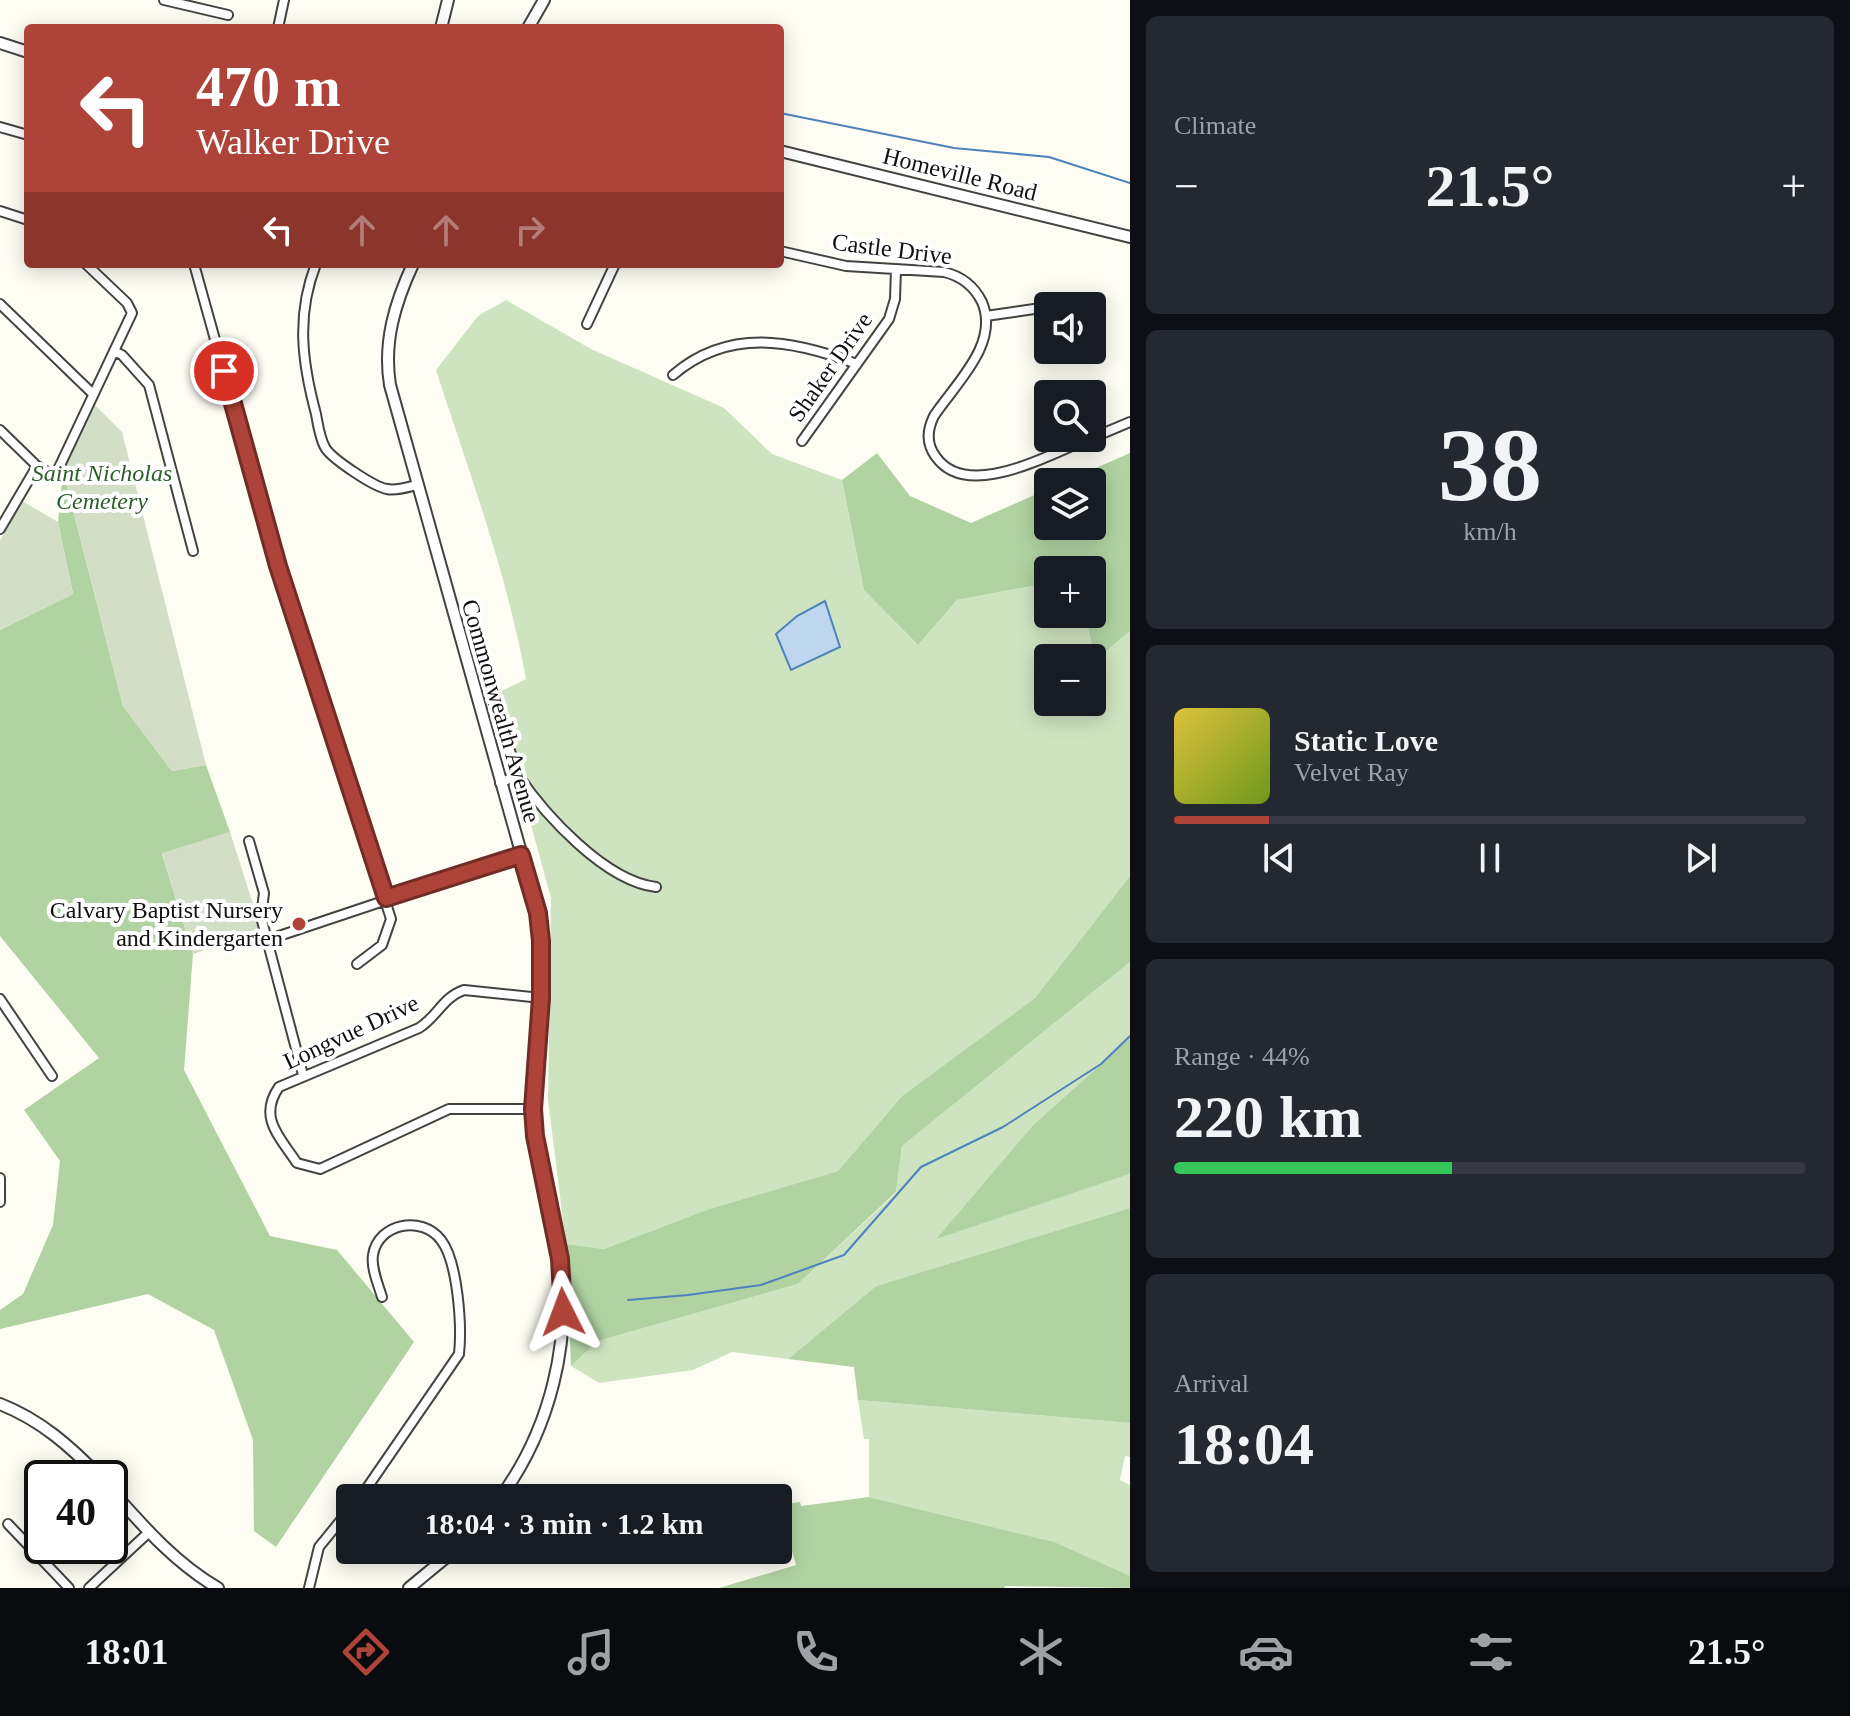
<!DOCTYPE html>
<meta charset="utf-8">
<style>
:root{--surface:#171b24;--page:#242831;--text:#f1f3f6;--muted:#9ea1a6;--line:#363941;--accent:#ae4339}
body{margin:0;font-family:Georgia,serif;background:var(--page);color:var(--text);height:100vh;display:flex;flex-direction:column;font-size:30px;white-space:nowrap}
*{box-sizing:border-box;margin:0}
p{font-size:26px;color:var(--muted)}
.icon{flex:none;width:44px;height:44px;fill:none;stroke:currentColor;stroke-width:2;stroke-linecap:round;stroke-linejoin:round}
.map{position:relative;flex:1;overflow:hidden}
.side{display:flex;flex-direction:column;gap:16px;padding:16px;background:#0d0f14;width:720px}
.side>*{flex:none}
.guide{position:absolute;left:24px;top:24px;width:760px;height:244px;border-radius:8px;box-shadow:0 4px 20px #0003;background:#ae4339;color:#fff;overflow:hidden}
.controls{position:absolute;left:1034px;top:292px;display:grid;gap:16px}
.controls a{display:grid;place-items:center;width:72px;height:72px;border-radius:8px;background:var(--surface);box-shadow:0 4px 20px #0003;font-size:40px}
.speed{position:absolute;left:24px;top:1460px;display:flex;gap:16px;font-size:40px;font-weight:700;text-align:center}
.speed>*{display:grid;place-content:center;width:104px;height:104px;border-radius:50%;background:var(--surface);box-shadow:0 4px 20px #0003;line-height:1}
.speed .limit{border:4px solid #111;border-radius:12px;background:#fff;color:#111}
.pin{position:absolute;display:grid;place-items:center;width:68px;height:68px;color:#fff;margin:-34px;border:4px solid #fff;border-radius:50%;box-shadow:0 2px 8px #0007}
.me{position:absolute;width:88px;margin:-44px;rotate:357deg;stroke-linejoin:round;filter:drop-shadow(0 0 6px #0008)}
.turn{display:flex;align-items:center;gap:28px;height:168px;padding:0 40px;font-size:36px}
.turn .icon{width:104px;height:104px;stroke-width:2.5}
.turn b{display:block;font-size:56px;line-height:68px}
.lanes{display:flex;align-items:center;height:76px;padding:0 40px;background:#0003;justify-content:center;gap:40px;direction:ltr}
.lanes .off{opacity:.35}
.big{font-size:60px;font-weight:700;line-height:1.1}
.side .widget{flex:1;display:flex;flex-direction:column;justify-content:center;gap:12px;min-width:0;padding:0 28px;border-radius:12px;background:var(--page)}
.side .dial{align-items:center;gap:0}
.dial b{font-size:104px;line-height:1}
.song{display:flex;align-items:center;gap:24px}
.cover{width:96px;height:96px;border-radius:12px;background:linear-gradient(135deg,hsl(50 70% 55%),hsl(80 70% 35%))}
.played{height:8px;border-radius:4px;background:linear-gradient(90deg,var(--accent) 15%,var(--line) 15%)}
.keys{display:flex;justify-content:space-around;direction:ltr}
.heat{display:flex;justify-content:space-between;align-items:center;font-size:44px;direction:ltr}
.charge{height:12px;border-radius:6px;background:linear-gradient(90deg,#34c759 44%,var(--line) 0)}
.trip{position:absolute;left:336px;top:1484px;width:456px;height:80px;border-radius:8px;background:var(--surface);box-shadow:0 4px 20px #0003;font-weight:700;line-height:80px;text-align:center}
.tabs{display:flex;height:128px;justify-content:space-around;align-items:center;background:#090b0e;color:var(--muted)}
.tabs .icon{width:56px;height:56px}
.tabs .active{color:var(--accent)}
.tabs b{font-size:36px;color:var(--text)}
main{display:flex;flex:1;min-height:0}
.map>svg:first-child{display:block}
.green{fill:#cee4c1;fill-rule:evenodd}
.forest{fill:#b1d3a2}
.cemetery{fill:#d3dec6}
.water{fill:#bed6ef;stroke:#4f82bc;stroke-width:2}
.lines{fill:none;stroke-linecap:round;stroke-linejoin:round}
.stream{stroke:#4f82bc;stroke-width:2}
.minor-casing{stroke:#434343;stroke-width:12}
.tertiary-casing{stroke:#434343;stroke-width:14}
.minor{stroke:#fff;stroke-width:8}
.tertiary{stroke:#fff;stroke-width:10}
.route-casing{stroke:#712c25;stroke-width:20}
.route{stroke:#ae4339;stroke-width:14}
.poi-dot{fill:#ae4339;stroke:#fff;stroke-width:3}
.labels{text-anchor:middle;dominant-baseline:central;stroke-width:8;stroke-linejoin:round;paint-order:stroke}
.street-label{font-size:24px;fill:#101010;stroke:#fff}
.park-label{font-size:24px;font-style:italic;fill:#2c5f28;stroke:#fff}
.poi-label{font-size:24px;fill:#101010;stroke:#fff;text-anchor:end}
</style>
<main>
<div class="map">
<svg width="1130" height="1588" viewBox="0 0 1130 1588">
<rect width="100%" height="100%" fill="#fdfdf4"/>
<path class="green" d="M506,300L591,349L724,408L772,454L842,480L864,590L918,645L957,600L1048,583V614H1085L1095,659L1130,631V876L1035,998L902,1096L838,1171L709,1209L604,1249L566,1244L548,1100L551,898L495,694L526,679C507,573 469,472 436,370L478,316ZM1048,658H1092V702H1048Z
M1130,962V1038L1033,1125L937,1238L1130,1174V1208L876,1286L788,1359L732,1352L693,1370L599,1383L571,1366L598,1341L798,1284L896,1193L902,1146Z
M858,1400L1130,1423V1457L1125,1456L1120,1480L1130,1485V1578L1041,1539L869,1497V1439H864Z"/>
<path class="forest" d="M877,453L910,496L971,523L1048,489V526H1092V482H1064L1130,453V631L1095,660L1085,614H1092V570H1048V583L957,600L918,645L864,590L842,480Z
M63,471L123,706L172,771L206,765L230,832L162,854L193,954L184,1070L270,1236L337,1250L414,1342L276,1547L254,1531L253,1440L214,1330L148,1294L0,1329V1310L23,1294L53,1225L60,1161L24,1110L99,1058L0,936V630L73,594L58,522Z
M1130,876V962L902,1146L896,1192L798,1284L598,1341L571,1366L566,1244L604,1249L709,1209L838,1171L902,1096L1035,998Z
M1130,1038V1174L936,1239L1033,1125Z
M1130,1208V1423L858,1400L854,1367L788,1359L876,1286Z
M869,1497L1054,1542L1130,1576V1588L1005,1586L1004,1588H719L796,1565L779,1505L800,1502L801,1506Z"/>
<path class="cemetery" d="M95,405L122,432L206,765L172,771L123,706L63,471Z
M22,501L58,522L73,594L0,630V541Z
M230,832L262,932L193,954L162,853Z"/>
<path class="water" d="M825,601L840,647L791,670L776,634L797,616Z"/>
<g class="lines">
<path class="stream" d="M780,113L954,148L1049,157L1130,183
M628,1300L688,1295L761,1285L844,1255L921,1167L1003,1127L1101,1064L1130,1036"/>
<defs>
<path id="minor" d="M164,0L228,15
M278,28L284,0
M0,127L28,135
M0,211L28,220
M780,251L846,266L944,272C961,276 974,286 982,302C1000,344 955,384 934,416C927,430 926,444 936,457C968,502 1051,453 1091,438
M194,264L278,566L391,919L382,945L357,964
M316,264C296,315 302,362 316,414C318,425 320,440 326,449C334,460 374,487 387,489C397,491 408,487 417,485
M0,304L93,394
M986,316L1048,307
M587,324L615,264
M114,351L122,355L149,385L193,551
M673,375C729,327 793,340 857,364
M0,430L37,466L55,476L132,313L127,303L86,264
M1092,438L1130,422
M802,441L889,319L895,299L896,269
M0,529L37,466
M492,697L518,775
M500,783L518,775C545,815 605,881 656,887
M249,841L264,893L261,917L303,1075
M267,940L521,855
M0,999L52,1076
M533,1109H449L320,1169L297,1163C279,1136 258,1117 279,1087L419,1028C437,1017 443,997 464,990L541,998
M0,1178V1202
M360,1498L459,1354C462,1326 458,1262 441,1240C422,1215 378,1223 373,1255C371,1268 378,1284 382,1297
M8,1524L69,1588
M89,1588L148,1533
M309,1588L319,1547L350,1509"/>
<path id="tertiary" d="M441,28L448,0
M528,28L544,0
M0,43L28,52
M780,151L1130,237
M413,264C395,303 383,342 390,385L538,913C543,962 541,1009 538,1058C536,1076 533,1095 534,1113C535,1161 551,1208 559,1256C573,1339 550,1430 500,1498
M0,1404C41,1420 71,1447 101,1478
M110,1489C143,1526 175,1563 218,1588
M409,1588L455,1550"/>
</defs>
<use href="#minor" class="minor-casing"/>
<use href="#tertiary" class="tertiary-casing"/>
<use href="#minor" class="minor"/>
<use href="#tertiary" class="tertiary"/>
</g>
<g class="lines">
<defs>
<path id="route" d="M224,371L278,566L386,898L521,855L538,913L541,941V998L533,1109L535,1136L560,1259L563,1312"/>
</defs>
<use href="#route" class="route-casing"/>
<use href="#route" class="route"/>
</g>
<circle class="poi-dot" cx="299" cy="924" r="8"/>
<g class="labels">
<g class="street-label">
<text transform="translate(960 174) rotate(14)">Homeville Road</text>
<text transform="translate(892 249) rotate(7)">Castle Drive</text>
<text transform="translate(830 367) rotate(-55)">Shaker Drive</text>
<text transform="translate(501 711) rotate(74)">Commonwealth Avenue</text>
<text transform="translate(351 1032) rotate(-25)">Longvue Drive</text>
</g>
<g class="park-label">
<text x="102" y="473">Saint Nicholas<tspan x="102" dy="28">Cemetery</tspan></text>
</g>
<g class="poi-label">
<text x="283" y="910">Calvary Baptist Nursery<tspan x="283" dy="28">and Kindergarten</tspan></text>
</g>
</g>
</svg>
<div class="controls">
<a><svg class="icon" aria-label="sound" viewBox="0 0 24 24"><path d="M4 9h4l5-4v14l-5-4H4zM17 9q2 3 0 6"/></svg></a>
<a><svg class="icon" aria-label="search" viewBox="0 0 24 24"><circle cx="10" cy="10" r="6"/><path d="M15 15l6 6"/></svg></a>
<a><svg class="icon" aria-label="layers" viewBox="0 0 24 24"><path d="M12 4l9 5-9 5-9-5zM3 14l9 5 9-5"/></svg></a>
<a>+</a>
<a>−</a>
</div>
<div class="speed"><div class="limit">40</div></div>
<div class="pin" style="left:224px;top:371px;background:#d93025"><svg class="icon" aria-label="arrive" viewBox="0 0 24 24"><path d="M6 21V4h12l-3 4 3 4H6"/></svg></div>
<svg class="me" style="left:563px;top:1312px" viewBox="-20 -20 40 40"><path d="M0-17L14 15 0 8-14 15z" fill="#ae4339" stroke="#fff" stroke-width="4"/></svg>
<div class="trip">18:04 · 3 min · 1.2 km</div>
<div class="guide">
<div class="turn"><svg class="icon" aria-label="left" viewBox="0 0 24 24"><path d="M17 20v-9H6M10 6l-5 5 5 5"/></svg><div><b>470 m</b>Walker Drive</div></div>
<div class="lanes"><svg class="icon" aria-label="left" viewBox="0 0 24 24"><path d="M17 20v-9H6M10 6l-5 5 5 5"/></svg><svg class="icon off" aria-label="ahead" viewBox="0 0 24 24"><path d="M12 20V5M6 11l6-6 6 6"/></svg><svg class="icon off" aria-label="ahead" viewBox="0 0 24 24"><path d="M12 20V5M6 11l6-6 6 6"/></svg><svg class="icon off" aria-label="right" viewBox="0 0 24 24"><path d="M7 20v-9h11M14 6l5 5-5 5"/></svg></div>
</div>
</div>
<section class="side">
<div class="widget"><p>Climate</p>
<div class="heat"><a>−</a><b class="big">21.5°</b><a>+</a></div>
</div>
<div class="widget dial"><b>38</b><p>km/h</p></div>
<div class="widget">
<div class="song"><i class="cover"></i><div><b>Static Love</b><p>Velvet Ray</p></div></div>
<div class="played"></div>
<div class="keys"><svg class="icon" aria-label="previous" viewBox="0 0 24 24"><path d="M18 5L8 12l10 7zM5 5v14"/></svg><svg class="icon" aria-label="pause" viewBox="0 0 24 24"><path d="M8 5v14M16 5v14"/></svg><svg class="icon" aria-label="next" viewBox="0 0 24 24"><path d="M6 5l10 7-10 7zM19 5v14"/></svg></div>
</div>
<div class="widget"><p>Range · 44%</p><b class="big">220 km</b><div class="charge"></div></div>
<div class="widget"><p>Arrival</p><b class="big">18:04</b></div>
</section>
</main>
<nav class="tabs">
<b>18:01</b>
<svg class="icon active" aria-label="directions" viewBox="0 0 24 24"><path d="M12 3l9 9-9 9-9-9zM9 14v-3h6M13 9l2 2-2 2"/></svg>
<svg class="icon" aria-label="music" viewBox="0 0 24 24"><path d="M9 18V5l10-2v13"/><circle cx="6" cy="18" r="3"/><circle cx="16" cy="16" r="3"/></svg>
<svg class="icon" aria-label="phone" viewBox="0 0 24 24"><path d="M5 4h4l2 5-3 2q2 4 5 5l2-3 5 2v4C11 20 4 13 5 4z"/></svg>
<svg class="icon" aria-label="climate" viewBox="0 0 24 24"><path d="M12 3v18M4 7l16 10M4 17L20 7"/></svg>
<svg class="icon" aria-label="car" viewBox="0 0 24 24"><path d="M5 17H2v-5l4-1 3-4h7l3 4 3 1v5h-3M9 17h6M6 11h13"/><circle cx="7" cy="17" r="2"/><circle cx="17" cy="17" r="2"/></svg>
<svg class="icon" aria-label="filters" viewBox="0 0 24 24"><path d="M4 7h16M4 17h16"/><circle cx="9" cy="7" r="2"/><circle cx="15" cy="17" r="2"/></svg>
<b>21.5°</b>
</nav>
